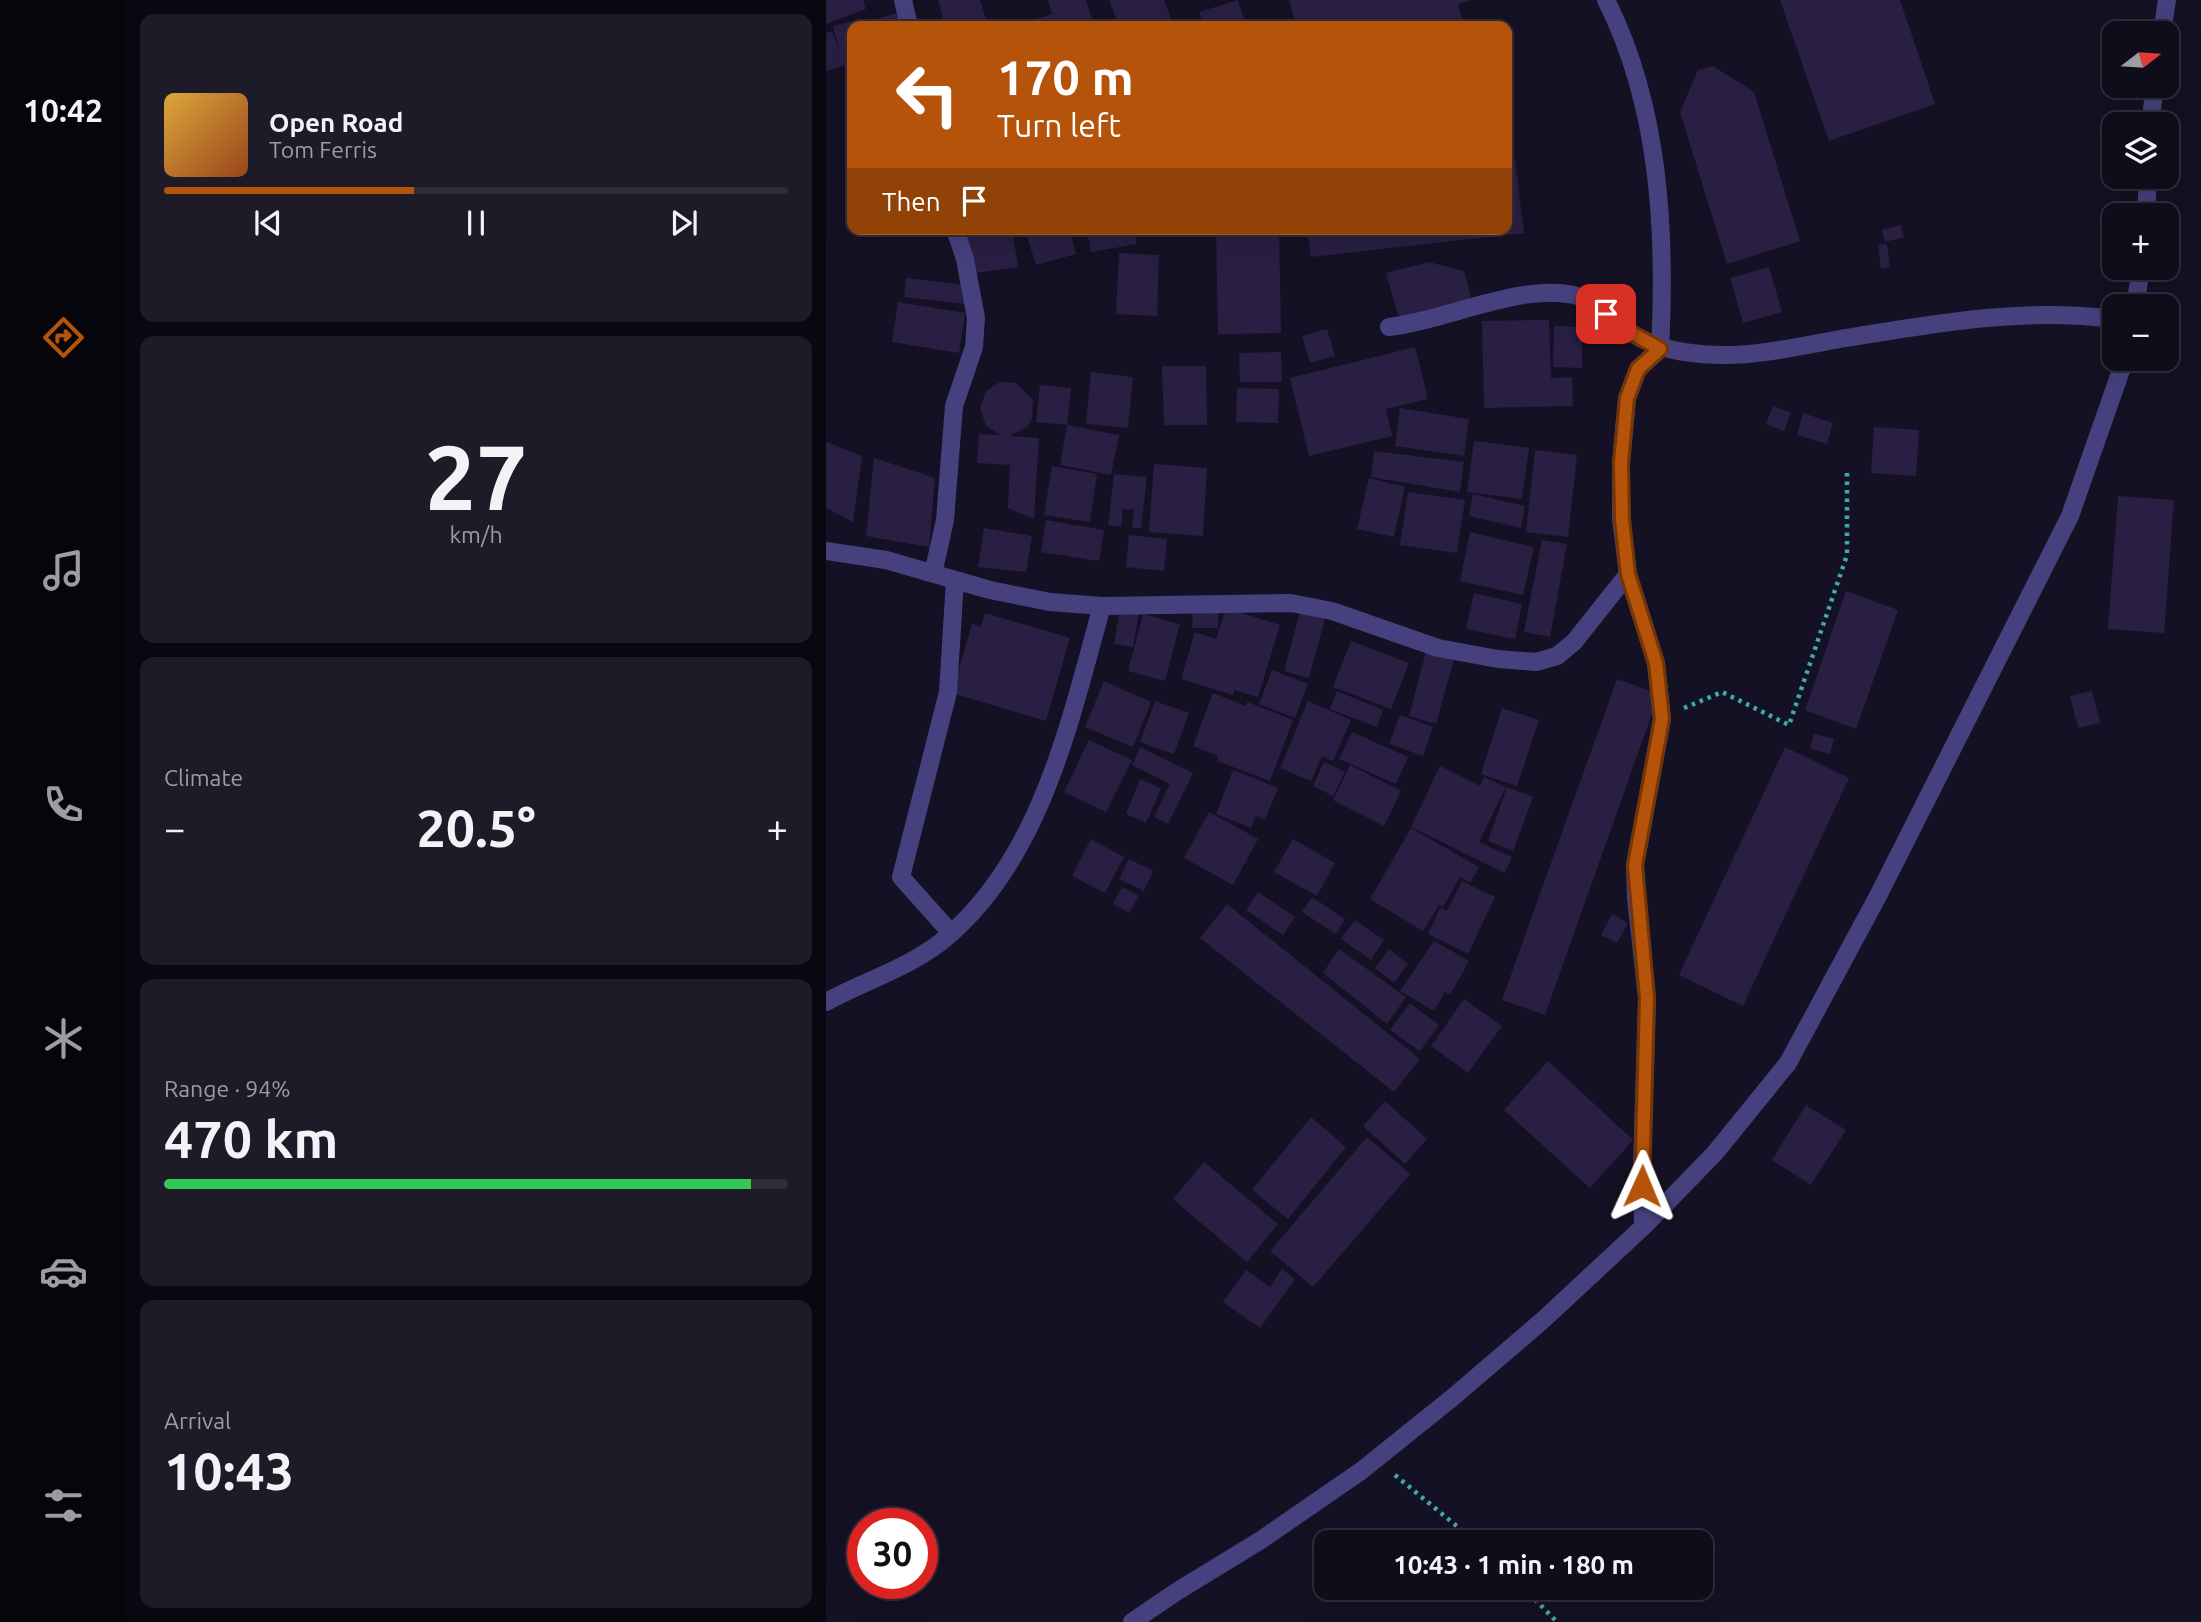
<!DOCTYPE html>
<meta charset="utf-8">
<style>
:root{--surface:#100d1b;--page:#1e1b28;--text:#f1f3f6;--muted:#9c9ca3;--line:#302d3a;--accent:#b45309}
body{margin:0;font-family:Ubuntu,sans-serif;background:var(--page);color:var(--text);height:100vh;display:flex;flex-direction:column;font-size:26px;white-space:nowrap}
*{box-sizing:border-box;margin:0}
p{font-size:23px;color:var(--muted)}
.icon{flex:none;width:38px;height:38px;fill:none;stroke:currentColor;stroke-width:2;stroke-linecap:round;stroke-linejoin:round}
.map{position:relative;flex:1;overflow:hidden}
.side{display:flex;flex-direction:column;gap:14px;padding:14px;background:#09070f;width:700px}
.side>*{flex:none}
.guide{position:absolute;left:21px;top:21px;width:665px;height:214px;border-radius:14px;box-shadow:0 7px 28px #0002,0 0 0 2px var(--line);background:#b45309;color:#fff;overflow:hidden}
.needle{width:46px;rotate:73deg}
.buttons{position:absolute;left:1276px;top:21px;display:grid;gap:14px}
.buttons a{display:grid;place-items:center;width:77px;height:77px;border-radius:14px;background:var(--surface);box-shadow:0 7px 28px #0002,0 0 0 2px var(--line);font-size:35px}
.speed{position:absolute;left:21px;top:1508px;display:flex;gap:14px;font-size:35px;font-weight:700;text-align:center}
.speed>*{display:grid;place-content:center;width:91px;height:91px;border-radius:50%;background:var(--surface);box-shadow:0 7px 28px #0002,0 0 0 2px var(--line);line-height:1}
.speed .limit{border:10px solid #d22;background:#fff;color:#111}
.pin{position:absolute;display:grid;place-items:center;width:60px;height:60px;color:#fff;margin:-30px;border-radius:14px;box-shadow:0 4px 10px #0006}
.me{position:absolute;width:77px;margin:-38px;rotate:1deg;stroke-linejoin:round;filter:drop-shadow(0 0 5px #0008)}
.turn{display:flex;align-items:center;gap:24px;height:147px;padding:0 35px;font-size:32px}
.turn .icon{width:91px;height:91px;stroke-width:2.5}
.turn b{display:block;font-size:49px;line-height:60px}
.then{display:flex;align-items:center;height:66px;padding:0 35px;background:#0003;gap:14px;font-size:26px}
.big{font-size:52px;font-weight:600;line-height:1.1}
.side .card{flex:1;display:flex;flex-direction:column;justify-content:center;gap:10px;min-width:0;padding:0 24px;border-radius:14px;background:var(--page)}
.side .dial{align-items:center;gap:0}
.dial b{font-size:91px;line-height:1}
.song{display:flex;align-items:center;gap:21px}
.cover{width:84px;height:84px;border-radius:10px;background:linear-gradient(135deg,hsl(40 70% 55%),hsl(20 70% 35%))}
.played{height:7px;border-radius:4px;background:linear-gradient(90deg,var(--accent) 40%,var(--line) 40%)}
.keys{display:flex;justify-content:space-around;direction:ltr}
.heat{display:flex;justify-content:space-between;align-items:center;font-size:38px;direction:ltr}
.charge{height:10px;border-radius:5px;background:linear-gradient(90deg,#34c759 94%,var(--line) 0)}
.trip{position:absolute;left:488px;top:1530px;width:399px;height:70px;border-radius:14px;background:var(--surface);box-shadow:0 7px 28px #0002,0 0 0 2px var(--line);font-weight:600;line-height:70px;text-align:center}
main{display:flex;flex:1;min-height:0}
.tabs{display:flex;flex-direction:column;width:126px;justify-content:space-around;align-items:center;background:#06050b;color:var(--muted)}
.tabs .icon{width:49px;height:49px}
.tabs .current{color:var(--accent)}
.tabs b{font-size:32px;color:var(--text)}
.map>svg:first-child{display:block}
.building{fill:#281f43}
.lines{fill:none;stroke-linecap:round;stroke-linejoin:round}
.path{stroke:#3caca9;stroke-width:4.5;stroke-dasharray:3.5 5;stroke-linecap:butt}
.minor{stroke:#46417e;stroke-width:18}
.route-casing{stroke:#753606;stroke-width:18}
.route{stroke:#b45309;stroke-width:12}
</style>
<main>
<nav class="tabs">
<b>10:42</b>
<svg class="icon current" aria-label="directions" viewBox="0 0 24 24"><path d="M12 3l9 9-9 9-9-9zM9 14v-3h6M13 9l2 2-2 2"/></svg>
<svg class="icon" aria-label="music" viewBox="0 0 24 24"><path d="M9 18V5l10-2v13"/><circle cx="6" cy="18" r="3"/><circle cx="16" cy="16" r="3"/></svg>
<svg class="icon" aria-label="phone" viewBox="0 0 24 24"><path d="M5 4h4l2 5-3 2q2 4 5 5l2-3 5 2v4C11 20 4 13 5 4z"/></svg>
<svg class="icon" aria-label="climate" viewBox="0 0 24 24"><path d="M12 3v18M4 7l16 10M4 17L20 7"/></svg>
<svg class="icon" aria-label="car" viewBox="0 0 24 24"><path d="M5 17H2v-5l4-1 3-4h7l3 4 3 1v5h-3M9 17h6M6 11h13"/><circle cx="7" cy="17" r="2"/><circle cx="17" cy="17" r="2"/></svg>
<svg class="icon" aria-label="filters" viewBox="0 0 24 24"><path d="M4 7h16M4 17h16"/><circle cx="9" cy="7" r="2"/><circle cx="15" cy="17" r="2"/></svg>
</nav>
<section class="side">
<div class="card">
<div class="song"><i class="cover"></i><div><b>Open Road</b><p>Tom Ferris</p></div></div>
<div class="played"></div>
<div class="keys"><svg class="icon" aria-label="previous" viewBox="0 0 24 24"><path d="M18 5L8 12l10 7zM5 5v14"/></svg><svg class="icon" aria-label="pause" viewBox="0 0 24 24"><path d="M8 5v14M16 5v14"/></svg><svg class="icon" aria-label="next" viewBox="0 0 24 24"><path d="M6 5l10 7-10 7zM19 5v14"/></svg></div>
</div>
<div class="card dial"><b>27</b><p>km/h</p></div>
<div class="card"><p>Climate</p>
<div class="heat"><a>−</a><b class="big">20.5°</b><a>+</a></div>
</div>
<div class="card"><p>Range · 94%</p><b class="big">470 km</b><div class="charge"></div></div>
<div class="card"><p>Arrival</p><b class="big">10:43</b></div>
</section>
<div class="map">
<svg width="1375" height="1622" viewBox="0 0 1375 1622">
<rect width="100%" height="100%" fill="#151124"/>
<path class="building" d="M0,0H37L40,9L0,24Z
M112,0H154L162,26H119Z
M222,0H260L268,26H204L203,21L226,14Z
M283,0H338L348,26H293Z
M412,0L420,26H378L373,12Z
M463,0H643V1L632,4L638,26H470Z
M954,0H1074L1109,104L1003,141Z
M71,13L75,26H49L47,20Z
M31,20L33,26H26V63L0,71V33L6,31L13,51L7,26Z
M887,66L928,92L974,241L901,264L854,112L872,70Z
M681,127H685L698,233L485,257L481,229H681Z
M1075,225L1078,237L1059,242L1056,230Z
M170,229H186L192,267L150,273L126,236Z
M208,229H243L250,254L210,265L201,237L208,236Z
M261,229H308L311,244L265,252Z
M338,229H362V235H338Z
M390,229H453L455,333L392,334Z
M1061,244L1064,267L1055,269L1052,245Z
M293,253L333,255L331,316L290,314Z
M603,262L638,271L646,302L574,322L560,273Z
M943,267L956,312L917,323L904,278Z
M80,278L140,285L138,304L78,297Z
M72,302L139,313L133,353L66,342Z
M723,320L725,378L746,377L747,406L658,408L656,321Z
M728,326L756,327V368L727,367Z
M501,329L509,356L484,363L476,336Z
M589,347L602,399L560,409L566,436L483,456L464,378Z
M455,352L456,382H414L413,353Z
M336,366H380L381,425H338Z
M265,372L307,377L302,428L260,424Z
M174,382L190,383L207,400L206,419L201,427L183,436L213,438L208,519L182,508L184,465L151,463L153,434L175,435L160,426L154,408L160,391Z
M214,385L245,388L241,425L210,422Z
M411,388L453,389L452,423L410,422Z
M947,406L965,413L958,431L940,424Z
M574,408L643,419L638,456L569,446Z
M977,413L1007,423L1001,444L971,435Z
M241,425L293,435L285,475L234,465Z
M1048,427L1093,430L1090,476L1045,473Z
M648,441L703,448L696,499L641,492Z
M0,442L36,456L27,522L0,508Z
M709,450L751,455L742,537L700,532Z
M548,451L638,462L634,492L545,477Z
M48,458L109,478L103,547L40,536Z
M328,464L381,468L377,536L323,532Z
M226,466L271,474L264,522L218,515Z
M288,474L321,477L315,528H306L308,510L297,509L295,527L282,525Z
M543,478L579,487L568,537L531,529Z
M582,492L639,500L631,553L574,545Z
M647,494L699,506L695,528L643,516Z
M1292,496L1348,500L1338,633L1282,629Z
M220,520L278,530L273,561L215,552Z
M158,528L206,536L200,572L152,567Z
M644,532L708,547L697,595L634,581Z
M303,535L341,539L338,571L300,567Z
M716,540L741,544L724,637L698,632Z
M1020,591L1072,610L1030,729L979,710Z
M648,593L696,604L689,639L640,629Z
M400,608L454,625L432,697L408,690L407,695L355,679L369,632L390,639Z
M294,609L313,613L307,647L288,644Z
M367,609H393L392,628H366Z
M474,612L499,618L483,678L458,671Z
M159,613L244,638L220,721L126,693L146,624L155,627Z
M317,614L354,624L339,681L302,671Z
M525,641L583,663L565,709L507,687Z
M600,652L628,659L610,724L583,716Z
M446,670L482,684L469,718L433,704Z
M791,679L833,694L719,1015L676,1000Z
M278,681L325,702L307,747L259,727Z
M511,691L557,710L551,727L504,709Z
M1266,691L1274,723L1252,728L1244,696Z
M387,693L420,706L421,702L467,720L444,781L391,761L392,756L367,746Z
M329,701L363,713L348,754L314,742Z
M482,701L525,720L507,761L496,756L485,781L454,768Z
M676,708L713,720L691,786L655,774Z
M574,715L607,727L597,756L563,744Z
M526,732L582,757L570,784L513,759Z
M988,734L1008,739L1004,754L984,749Z
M263,740L306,760L280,812L238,792Z
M314,747L367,773L342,824L328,817L344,784L306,765Z
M959,747L1023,778L917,1006L853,975Z
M498,762L519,772L507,796L487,786Z
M524,765L575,791L558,826L507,800Z
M614,766L654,786L658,777L680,787L653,842L686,857L679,873L585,827Z
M407,770L452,788L439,820L430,816L425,828L390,814Z
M314,779L335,788L320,823L300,814Z
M681,787L707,797L687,851L662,841Z
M383,812L432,839L407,885L358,858Z
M585,828L653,867L644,883L634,877L617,907L613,905L597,931L544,899Z
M265,839L298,857L279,893L246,876Z
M467,839L509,863L491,896L448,872Z
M303,859L327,871L318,891L293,879Z
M636,881L669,897L642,954L602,934L614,908L621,911Z
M296,887L313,896L303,913L287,904Z
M432,892L469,917L457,935L420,910Z
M486,897L519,919L510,934L476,912Z
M401,904L594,1059L568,1092L374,938Z
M786,914L802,923L791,943L775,935Z
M529,920L558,940L545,960L515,939Z
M608,941L643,961L624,995L619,992L608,1011L574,991Z
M513,949L580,997L561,1024L497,973Z
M563,949L582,964L568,983L549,968Z
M638,999L676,1026L642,1073L605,1046Z
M584,1003L613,1025L594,1051L564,1030Z
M722,1061L807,1140L764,1188L678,1110Z
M559,1101L601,1139L579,1164L537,1126Z
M980,1105L1020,1130L985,1185L946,1160Z
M485,1117L520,1147L462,1219L426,1190Z
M541,1137L584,1174L487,1287L444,1251Z
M378,1162L452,1224L421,1262L347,1199Z
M456,1269L469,1279L434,1328L397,1302L420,1270L444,1287Z"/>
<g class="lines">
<path class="path" d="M858,708L896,692L963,725L1021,555V469
M569,1475L650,1542
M697,1587L731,1622"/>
<path class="minor" d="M77,0L83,26
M780,0C834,107 840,232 834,349L812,369L801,398L795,463V519L802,574L830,663L836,719L809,865L810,898L821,998L816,1165L817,1227
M1336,33L1341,0
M1324,124L1329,86
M1320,215L1322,177
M1309,306L1315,268
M563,327C623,321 710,274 765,301C776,306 784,318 793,325C823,348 856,354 893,355C932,356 975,346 1014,339C1107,324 1194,307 1288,319
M0,551L60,560L164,590L224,602L276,606L465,603L506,611L612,648L672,659L710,662L731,656L748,642L802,574
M107,574L119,520L128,406L148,347L150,318L139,259L129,229
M125,933L75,877L122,692L129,580
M0,1002C40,980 86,967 121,937C216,856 244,720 276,606
M306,1622L350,1592L435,1540L535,1471L626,1398L717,1320L817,1227L889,1153L962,1063L1053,894L1244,516L1299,359"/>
</g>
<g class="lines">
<defs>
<path id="route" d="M780,314L795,327L834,349L812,369L801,398L795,463L796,519L802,574L830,663L836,719L809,865L821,998L816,1186"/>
</defs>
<use href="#route" class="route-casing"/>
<use href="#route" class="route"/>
</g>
</svg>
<div class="buttons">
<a><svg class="needle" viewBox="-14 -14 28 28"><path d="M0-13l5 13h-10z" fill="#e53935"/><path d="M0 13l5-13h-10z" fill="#9c9ca3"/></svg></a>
<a><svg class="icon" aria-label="layers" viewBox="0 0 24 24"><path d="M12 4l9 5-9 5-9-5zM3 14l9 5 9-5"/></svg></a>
<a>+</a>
<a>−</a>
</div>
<div class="speed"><div class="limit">30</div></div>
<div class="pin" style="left:780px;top:314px;background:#d93025"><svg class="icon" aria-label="arrive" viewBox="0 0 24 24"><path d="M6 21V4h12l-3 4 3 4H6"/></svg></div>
<svg class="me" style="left:816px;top:1186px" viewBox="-20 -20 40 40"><path d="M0-17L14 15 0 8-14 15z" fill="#b45309" stroke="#fff" stroke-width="4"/></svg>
<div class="trip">10:43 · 1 min · 180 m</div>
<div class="guide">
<div class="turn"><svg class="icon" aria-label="left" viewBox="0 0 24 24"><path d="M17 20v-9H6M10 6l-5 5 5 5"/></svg><div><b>170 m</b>Turn left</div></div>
<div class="then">Then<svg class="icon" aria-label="arrive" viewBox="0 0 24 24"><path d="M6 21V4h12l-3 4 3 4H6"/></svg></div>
</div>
</div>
</main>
